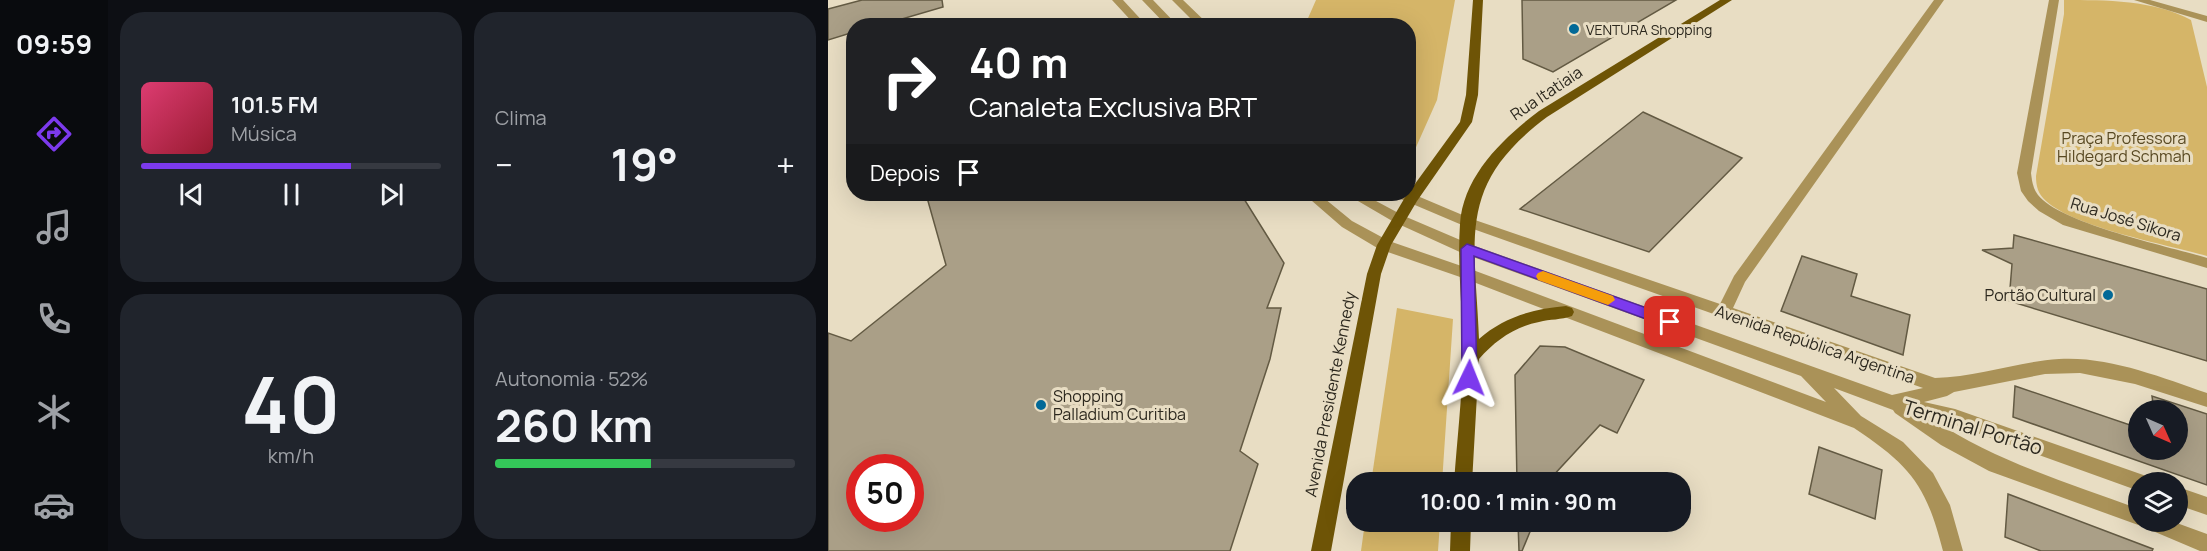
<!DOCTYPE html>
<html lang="pt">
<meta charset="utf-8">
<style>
:root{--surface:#171b24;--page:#20242c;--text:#f1f3f6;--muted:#9ea1a6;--line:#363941;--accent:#7c3aed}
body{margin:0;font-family:Manrope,sans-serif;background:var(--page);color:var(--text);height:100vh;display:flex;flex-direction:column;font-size:22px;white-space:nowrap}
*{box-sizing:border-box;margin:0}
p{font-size:20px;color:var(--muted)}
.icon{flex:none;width:33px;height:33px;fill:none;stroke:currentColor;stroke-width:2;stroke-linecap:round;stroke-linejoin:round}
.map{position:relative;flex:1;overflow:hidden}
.details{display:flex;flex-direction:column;gap:12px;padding:12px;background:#0d0f14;width:720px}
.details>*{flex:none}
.hud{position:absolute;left:18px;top:18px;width:570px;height:183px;border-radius:24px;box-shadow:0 6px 24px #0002;background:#202124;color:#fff;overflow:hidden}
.needle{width:39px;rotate:135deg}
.controls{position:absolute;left:1300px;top:400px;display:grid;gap:12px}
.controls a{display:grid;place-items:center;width:60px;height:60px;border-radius:50%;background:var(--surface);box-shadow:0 6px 24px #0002;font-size:30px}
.speed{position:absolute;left:18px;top:454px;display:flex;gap:12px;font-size:30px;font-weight:700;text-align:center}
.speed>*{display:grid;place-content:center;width:78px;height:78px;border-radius:50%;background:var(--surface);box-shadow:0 6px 24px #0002;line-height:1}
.speed .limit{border:9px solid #d22;background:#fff;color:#111}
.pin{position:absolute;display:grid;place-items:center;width:51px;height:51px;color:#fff;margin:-26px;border-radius:12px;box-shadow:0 3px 9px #0006}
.me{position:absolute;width:66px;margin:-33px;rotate:2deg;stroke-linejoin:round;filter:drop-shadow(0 0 4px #0008)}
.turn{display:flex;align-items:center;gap:21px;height:126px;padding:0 24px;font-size:27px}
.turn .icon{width:78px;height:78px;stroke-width:2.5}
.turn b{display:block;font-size:42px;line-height:51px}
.then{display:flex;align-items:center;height:57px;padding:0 24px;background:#0003;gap:12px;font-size:22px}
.big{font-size:45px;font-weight:700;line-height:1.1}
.details .widget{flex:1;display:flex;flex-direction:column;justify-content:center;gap:9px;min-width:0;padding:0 21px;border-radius:24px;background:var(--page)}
.details .dial{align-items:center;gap:0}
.dial b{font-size:78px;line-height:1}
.song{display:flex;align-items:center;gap:18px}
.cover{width:72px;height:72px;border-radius:9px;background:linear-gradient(135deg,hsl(340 70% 55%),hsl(350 70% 35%))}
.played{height:6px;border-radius:3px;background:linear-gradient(90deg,var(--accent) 70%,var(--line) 70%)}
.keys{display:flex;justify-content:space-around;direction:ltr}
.heat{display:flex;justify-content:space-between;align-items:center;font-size:33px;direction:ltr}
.charge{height:9px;border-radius:4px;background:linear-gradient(90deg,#34c759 52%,var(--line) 0)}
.details .tiles{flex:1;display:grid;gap:12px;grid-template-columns:repeat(2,1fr)}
.trip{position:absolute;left:518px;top:472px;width:345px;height:60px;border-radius:24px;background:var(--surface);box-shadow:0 6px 24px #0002;font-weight:700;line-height:60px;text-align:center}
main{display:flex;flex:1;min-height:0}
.dock{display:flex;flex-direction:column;width:108px;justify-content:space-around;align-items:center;background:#090b0e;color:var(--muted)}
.dock .icon{width:42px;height:42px}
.dock .selected{color:var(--accent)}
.dock b{font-size:27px;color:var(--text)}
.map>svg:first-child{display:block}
.green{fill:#d5b568}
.building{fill:#aa9f87;stroke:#635a43;stroke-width:1.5;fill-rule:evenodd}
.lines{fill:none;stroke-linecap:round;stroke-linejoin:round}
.minor{fill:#aa9258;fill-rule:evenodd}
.major{fill:#6e5406;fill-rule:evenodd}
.route{fill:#7c3aed;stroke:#51269a;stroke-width:1.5}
.slow{fill:#f59e0b}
.poi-dot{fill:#026997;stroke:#e8ddc3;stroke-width:2}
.labels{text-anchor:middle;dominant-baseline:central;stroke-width:6;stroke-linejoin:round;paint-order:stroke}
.far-poi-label{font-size:14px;fill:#2c281e;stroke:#e8ddc3;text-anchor:start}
.street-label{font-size:16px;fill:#2c281e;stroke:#e8ddc3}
.park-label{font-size:16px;fill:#594922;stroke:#e8ddc3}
.poi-label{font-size:16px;fill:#2c281e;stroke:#e8ddc3;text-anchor:end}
.near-street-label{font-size:20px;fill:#2c281e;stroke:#e8ddc3}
</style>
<main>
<nav class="dock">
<b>09:59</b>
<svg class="icon selected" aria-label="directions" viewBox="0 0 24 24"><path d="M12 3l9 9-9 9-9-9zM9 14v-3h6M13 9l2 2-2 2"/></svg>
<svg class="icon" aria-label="music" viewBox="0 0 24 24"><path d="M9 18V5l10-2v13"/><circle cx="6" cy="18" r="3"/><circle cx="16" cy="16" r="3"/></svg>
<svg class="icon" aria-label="phone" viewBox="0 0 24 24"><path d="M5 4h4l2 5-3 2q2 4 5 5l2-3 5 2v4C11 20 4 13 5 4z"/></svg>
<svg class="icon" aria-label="climate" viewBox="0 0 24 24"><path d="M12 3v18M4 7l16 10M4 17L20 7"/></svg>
<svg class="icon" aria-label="car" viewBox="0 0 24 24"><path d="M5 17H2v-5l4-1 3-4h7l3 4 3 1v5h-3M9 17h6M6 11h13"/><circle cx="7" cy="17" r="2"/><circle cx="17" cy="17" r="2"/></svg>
</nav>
<section class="details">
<div class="tiles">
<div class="widget">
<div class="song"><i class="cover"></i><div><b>101.5 FM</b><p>Música</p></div></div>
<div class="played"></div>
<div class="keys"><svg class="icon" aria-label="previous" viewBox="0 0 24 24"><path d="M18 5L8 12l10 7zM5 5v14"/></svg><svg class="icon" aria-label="pause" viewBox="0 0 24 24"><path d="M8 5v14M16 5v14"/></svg><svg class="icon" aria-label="next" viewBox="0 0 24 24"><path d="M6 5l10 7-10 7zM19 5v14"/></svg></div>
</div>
<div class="widget"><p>Clima</p>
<div class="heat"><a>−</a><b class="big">19°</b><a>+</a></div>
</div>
<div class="widget dial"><b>40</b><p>km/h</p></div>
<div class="widget"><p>Autonomia · 52%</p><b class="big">260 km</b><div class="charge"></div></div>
</div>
</section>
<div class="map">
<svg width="1379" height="551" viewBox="0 0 1379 551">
<rect width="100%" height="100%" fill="#e8ddc3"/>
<path class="green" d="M488,0H627L609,100L581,163L580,26L477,25Z
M1236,0C1277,0 1327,0 1363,20L1379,87V256C1337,244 1248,228 1218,201C1210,194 1208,186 1208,176L1236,14Z
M569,308L625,319L614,483H543Z
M537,522H612L610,551H533Z"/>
<path class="building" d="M34,0H114L115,7L50,26H26V32L0,40V9Z
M694,0H848L725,72L695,59Z
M815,112L914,158L821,252L692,209Z
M98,194H413L456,263L439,308H453L442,359L412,451L430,464L402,551H0V333L23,341L118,265ZM32,468H82V519H32Z
M1186,235L1379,289V361L1181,301L1184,264L1154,250L1185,248Z
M974,256L1029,274L1023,296L1082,315L1075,355L953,311Z
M712,346L737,347L816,380L789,433L772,425L723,478L721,483H689L687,375Z
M1187,386L1311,428V450H1350V411H1326L1324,396L1379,414V485L1185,417Z
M991,447L1054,470L1047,519L981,494Z
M1180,494L1325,549L1324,551H1213L1177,537Z
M690,522H706L694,551H691Z"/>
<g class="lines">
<path class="minor" d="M284,0H295L319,26H308Z
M314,0H325L350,26H339Z
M344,0H355L382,26H370Z
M1106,0H1116L917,282L905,308L1107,378C1149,377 1189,362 1231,359C1281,356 1332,377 1379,393V407L1307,384L1252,373L1217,374L1126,392L1119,396L1096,402L1127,409L1321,477L1323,483H1311V491L1127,425L1104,419C1167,461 1240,483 1311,509V522H1346L1379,534V551H1372L1313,526L1161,471L1113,445L1067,413L1065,410L1006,388L1033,416L1075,442L1105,473L1122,505L1135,551H1115C1098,485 1083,466 1026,428L635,278L551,249L514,227L476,194H491L524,221L561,241L645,270L998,402L973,376L634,253L566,222L518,194H535L576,216L644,245L1064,395L1095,388L634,225L568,197L566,194L580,192L644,219L892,304L906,276Z
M1221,0H1231L1203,173C1204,181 1205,189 1210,195C1233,224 1340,246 1379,258V268L1235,225L1211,211L1200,201L1193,191L1189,173Z
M1306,0H1322L1379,16V22Z
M1350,487L1379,497V515L1350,505Z"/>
<path class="major" d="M645,0H655L650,95L644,122L589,201L563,245L553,274L503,551H483L539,274L549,245L576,199L632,122L638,95Z
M892,0H904L719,117C628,185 647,237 651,339C676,317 705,309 738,306L744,308L746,312L744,316C733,320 722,319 711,322C686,327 667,341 651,359L644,483H626C629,441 634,398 635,356C635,312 629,267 632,224C635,176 675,138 711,111Z
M623,522H643L642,551H622Z"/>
</g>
<path class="route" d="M639,244L847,318L849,322L847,326H837L646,256L649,378L647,382L641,384L636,382L634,378L633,249Z"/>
<path class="slow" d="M715,271L785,296L787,300L780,305L710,280L708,276L710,273Z"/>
<g class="poi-dot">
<circle cx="746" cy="29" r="6"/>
<circle cx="1280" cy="295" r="6"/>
<circle cx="213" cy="405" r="6"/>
</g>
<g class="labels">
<g class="far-poi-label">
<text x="758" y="29">VENTURA Shopping</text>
</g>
<g class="street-label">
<text transform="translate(718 93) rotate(-34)">Rua Itatiaia</text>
<text transform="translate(1298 219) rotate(17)">Rua José Sikora</text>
<text transform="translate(987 344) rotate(19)">Avenida República Argentina</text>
<text transform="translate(502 394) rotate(-79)">Avenida Presidente Kennedy</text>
</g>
<g class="park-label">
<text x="1296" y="138">Praça Professora<tspan x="1296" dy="18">Hildegard Schmah</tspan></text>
</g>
<g class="poi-label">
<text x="1268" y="295">Portão Cultural</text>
<text x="225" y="396" text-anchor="start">Shopping<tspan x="225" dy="18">Palladium Curitiba</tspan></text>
</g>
<g class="near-street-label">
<text transform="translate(1145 427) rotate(17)">Terminal Portão</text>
</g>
</g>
</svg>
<div class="controls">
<a><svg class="needle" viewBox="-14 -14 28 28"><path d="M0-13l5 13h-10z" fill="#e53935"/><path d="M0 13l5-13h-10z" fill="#9ea1a6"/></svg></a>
<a><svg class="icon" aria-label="layers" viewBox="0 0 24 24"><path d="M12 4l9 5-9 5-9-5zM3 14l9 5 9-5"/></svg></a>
</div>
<div class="speed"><div class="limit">50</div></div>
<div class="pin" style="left:842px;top:322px;background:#d93025"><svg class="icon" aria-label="arrive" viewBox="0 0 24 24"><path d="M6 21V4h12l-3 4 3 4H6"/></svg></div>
<svg class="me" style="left:641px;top:378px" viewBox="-20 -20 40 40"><path d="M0-17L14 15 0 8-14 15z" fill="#7c3aed" stroke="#fff" stroke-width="4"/></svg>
<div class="trip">10:00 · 1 min · 90 m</div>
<div class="hud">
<div class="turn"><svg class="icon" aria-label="right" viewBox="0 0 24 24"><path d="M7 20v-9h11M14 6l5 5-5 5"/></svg><div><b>40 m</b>Canaleta Exclusiva BRT</div></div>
<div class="then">Depois<svg class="icon" aria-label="arrive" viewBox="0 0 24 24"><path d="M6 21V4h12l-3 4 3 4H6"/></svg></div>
</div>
</div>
</main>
